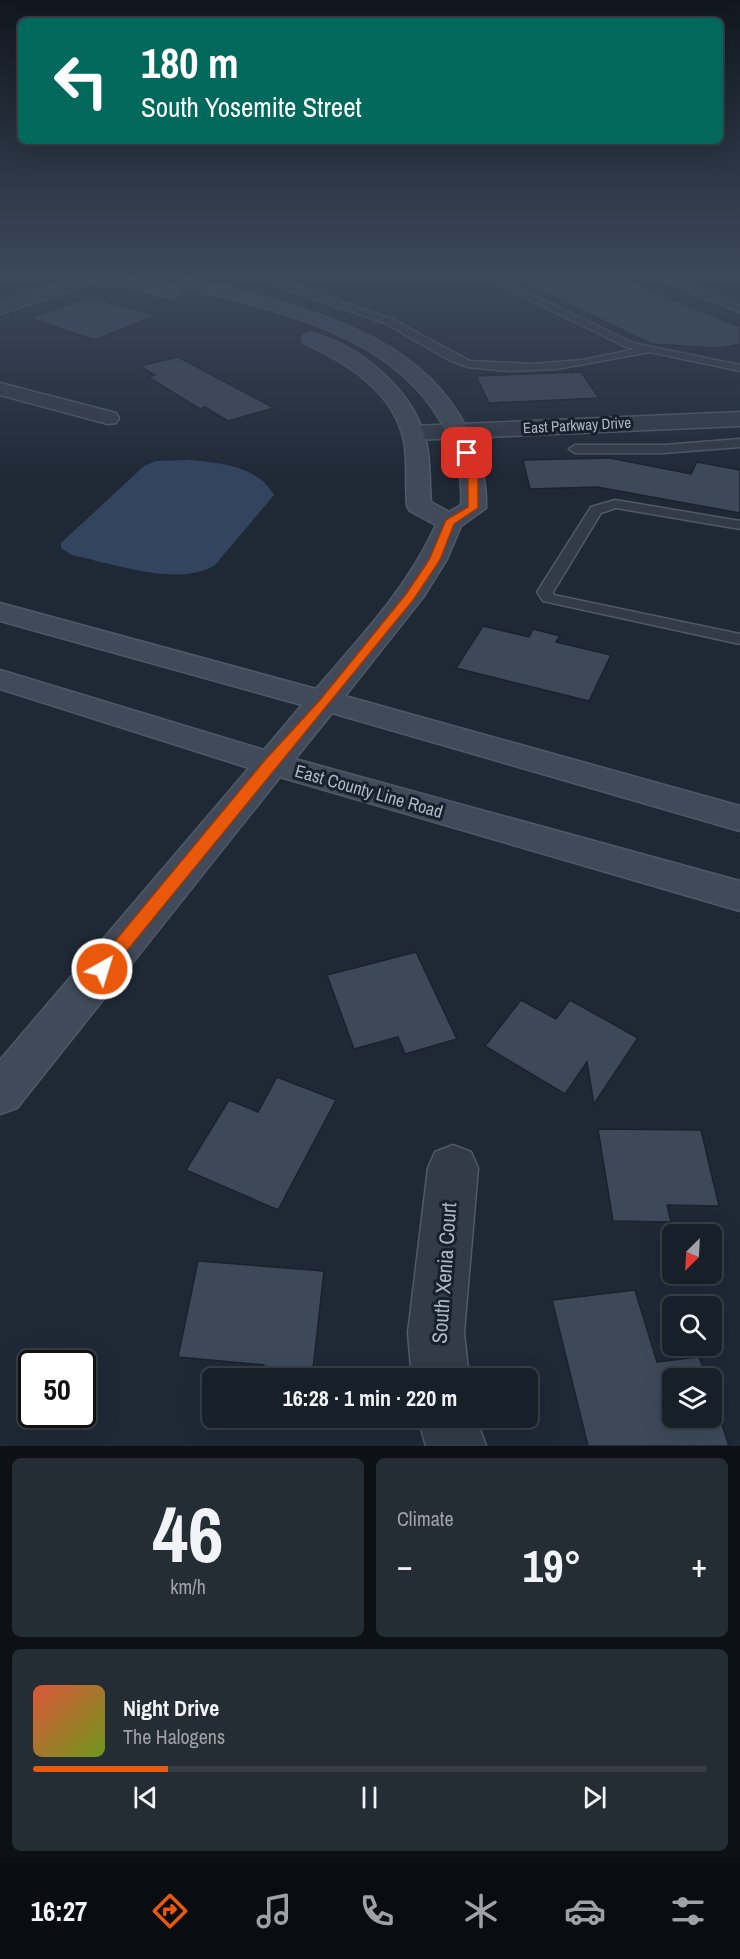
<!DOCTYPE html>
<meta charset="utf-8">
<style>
:root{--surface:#171f28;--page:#242c34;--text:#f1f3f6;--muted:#9ea2a8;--line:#363d45;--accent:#ea580c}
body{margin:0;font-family:"Archivo Narrow",sans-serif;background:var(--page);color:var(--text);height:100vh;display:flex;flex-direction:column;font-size:22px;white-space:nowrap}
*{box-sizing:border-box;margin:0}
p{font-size:20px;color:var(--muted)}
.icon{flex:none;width:33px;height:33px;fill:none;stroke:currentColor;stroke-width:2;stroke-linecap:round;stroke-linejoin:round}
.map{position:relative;height:1446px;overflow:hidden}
.drawer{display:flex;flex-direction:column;gap:12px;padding:12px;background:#0d1116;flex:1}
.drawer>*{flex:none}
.banner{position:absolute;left:18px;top:18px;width:705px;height:126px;border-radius:9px;box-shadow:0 6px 24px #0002,0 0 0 2px var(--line);background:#00695c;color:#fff;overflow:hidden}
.needle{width:39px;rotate:204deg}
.fabs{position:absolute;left:662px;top:1224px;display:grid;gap:12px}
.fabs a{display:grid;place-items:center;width:60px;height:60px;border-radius:9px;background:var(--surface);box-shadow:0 6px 24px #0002,0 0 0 2px var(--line);font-size:30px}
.speed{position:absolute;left:18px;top:1350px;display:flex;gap:12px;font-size:30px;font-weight:700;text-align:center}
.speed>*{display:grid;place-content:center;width:78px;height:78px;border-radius:50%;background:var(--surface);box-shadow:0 6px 24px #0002,0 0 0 2px var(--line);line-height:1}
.speed .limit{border:3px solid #111;border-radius:9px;background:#fff;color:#111}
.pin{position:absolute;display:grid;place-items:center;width:51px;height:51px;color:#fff;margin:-26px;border-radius:12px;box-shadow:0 3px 9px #0006}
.me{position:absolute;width:66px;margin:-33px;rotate:39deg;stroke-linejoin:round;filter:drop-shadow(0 0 4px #0008)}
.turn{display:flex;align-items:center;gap:21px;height:126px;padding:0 24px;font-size:27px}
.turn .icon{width:78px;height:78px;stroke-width:2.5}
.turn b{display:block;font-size:42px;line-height:51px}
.big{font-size:45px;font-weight:700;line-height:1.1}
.drawer .card{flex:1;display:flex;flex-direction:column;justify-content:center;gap:9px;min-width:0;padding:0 21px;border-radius:9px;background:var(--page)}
.drawer .dial{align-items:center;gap:0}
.dial b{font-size:78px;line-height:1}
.song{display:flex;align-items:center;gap:18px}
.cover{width:72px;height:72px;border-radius:9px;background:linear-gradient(135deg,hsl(10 70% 55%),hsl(80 70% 35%))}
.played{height:6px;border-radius:3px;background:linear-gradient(90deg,var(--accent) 20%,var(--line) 20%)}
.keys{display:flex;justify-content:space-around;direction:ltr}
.heat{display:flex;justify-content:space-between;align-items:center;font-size:33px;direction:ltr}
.drawer .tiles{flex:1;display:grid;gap:12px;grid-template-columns:1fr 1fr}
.card:last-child{grid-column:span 2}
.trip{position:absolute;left:202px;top:1368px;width:336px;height:60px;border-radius:9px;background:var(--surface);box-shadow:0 6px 24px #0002,0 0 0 2px var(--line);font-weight:700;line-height:60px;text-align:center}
.tab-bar{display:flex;height:96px;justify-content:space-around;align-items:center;background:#090c10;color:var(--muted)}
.tab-bar .icon{width:42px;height:42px}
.tab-bar .current{color:var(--accent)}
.tab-bar b{font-size:27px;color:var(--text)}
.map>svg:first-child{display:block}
.water{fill:#32445e}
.building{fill:#3d4959;stroke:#1a222d;stroke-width:1.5}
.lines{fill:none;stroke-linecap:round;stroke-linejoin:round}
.service-casing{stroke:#505965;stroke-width:3}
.minor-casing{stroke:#505965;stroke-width:3}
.tertiary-casing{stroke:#505965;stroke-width:3}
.secondary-casing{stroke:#505965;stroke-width:3}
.service{fill:#323b47;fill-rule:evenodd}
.minor{fill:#323b47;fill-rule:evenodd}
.tertiary{fill:#323b47;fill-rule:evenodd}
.secondary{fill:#404a5a;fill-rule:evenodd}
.route{fill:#ea580c;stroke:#983908;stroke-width:1.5}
.labels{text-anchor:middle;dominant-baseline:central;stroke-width:6;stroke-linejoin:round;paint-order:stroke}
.far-street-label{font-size:15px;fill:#acb6c4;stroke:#18202b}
.street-label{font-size:18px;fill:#acb6c4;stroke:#18202b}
.near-street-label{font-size:21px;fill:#acb6c4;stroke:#18202b}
</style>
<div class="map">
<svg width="740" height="1446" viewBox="0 0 740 1446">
<rect width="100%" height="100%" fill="#1f2936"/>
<path class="water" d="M187,460C217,462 259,466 274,495L215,565C179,588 111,563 72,555L61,548V543L144,466L156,461Z"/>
<path class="building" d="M506,275H614L740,327V344L718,348L652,344Z
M89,297L158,315L95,340L29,318Z
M178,357L274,408L228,421L205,407L200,409L148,377L155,375L140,366Z
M581,372L599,398L489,403L476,376Z
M610,458L691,474L697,462L740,470V513L597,487L530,489L523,460Z
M483,626L529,637L533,629L560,636L556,642L611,655L589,701L456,668Z
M416,952L457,1039L405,1054L398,1037L354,1049L327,975Z
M521,1000L556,1019L570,1000L638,1038L594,1104L587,1062L565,1094L485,1046Z
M277,1077L336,1100L278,1210L186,1170L229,1100L258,1112Z
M598,1129L701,1130L719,1206L667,1205L671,1222L613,1221Z
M198,1261L324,1271L312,1378H262L264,1365L178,1357Z
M635,1290L657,1362L699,1357L707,1378H672V1418H711V1392L729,1446H588L552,1300Z"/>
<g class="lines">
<defs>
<path id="service" d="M270,275H278L283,282L392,319L470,361L533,364L582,360L636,349L626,347L480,275H491L633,343L740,365V371L650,352L557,369L509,371L468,367L449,360L385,323L276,286Z
M651,275H662L740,306V312Z
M740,439V447L664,453H575L569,449L575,445H664Z
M615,500L740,521V529L616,508L601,513L553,592L554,595L740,634V644L543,601L537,592L591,507Z"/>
<path id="minor" d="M86,275H110L108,278L0,314V303Z
M0,383L116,413L119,418L116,423L108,424L0,395Z
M453,1145L471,1152L478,1168L464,1333L469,1378H412L408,1333L428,1168L435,1152Z
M418,1418H476L486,1446H426Z"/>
<path id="tertiary" d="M740,412V426L414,440L406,438L403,433L406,428L414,426Z"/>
<path id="secondary" d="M89,275H116L177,289L180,293L171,298L91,278Z
M140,275C177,273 215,285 251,294C335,317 426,346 467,429C480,455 487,480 486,508L461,526L447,559L424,596L345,696L740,806V831L332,713L295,759L740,881V911L280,777L17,1108L0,1114V1060L249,768L0,689V670L264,750L302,705L0,621V603L316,689C361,636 407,589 436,525L410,511L407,506C405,484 408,462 404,441C394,391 347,363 304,343L302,339L304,335L311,333C358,345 409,387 424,434C431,456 429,480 431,502L449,512L461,505C463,480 457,456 447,434C397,324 248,305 142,278Z"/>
</defs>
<use href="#service" class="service-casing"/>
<use href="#minor" class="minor-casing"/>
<use href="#tertiary" class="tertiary-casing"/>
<use href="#secondary" class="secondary-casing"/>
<use href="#service" class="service"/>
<use href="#minor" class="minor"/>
<use href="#tertiary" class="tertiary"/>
<use href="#secondary" class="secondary"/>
</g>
<linearGradient id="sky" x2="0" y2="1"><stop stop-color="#11171e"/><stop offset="0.58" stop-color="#3c495d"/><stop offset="1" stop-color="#3c495d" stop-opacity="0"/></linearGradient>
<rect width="740" height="477" fill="url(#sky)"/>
<path class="route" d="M467,450L472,453L478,478V508L454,524L440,560L414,599L108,974H96L93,969L96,964L265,760L320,700L406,594L429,560L446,520L468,507V478L462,453Z"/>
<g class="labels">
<g class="far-street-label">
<text transform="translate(577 425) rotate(-3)">East Parkway Drive</text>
</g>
<g class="street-label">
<text transform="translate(369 791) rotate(16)">East County Line Road</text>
</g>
<g class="near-street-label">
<text transform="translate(444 1273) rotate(-86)">South Xenia Court</text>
</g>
</g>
</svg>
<div class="fabs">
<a><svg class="needle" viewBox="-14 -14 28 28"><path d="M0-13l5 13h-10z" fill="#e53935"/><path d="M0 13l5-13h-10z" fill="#9ea2a8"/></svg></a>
<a><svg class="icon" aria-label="search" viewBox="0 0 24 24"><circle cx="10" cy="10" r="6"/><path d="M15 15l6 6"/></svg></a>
<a><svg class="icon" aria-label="layers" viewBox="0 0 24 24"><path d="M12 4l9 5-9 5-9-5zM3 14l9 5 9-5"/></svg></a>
</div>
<div class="speed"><div class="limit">50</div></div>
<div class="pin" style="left:467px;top:453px;background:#d93025"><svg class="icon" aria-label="arrive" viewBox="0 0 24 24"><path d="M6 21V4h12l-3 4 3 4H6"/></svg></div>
<svg class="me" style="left:102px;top:969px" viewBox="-20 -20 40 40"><circle r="17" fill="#ea580c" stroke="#fff" stroke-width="3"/><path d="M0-11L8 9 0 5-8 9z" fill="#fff"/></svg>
<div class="trip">16:28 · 1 min · 220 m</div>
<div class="banner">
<div class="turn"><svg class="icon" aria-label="left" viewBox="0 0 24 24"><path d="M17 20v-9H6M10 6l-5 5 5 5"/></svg><div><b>180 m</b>South Yosemite Street</div></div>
</div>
</div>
<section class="drawer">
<div class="tiles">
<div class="card dial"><b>46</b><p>km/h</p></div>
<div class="card"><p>Climate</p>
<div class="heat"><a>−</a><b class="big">19°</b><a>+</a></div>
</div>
<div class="card">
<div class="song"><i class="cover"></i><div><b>Night Drive</b><p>The Halogens</p></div></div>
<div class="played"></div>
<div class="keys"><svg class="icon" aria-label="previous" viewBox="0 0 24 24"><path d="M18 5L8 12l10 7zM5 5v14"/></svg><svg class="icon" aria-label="pause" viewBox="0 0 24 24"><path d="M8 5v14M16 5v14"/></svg><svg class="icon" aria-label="next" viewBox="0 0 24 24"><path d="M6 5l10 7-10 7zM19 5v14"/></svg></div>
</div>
</div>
</section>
<nav class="tab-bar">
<b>16:27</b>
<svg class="icon current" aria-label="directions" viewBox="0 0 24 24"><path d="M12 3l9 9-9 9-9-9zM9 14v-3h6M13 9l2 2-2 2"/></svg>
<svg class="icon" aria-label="music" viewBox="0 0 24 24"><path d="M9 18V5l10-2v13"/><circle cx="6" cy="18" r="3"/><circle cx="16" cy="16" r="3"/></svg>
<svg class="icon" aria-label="phone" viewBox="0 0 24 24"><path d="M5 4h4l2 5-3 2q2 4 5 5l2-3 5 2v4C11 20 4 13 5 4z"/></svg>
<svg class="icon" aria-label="climate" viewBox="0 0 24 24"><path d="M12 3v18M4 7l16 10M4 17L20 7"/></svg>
<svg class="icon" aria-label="car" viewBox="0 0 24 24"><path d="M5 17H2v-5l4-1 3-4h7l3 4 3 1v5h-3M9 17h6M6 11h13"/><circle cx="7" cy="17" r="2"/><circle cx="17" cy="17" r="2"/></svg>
<svg class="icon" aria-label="filters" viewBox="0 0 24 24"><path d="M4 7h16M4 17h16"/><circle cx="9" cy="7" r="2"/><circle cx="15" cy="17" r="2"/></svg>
</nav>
